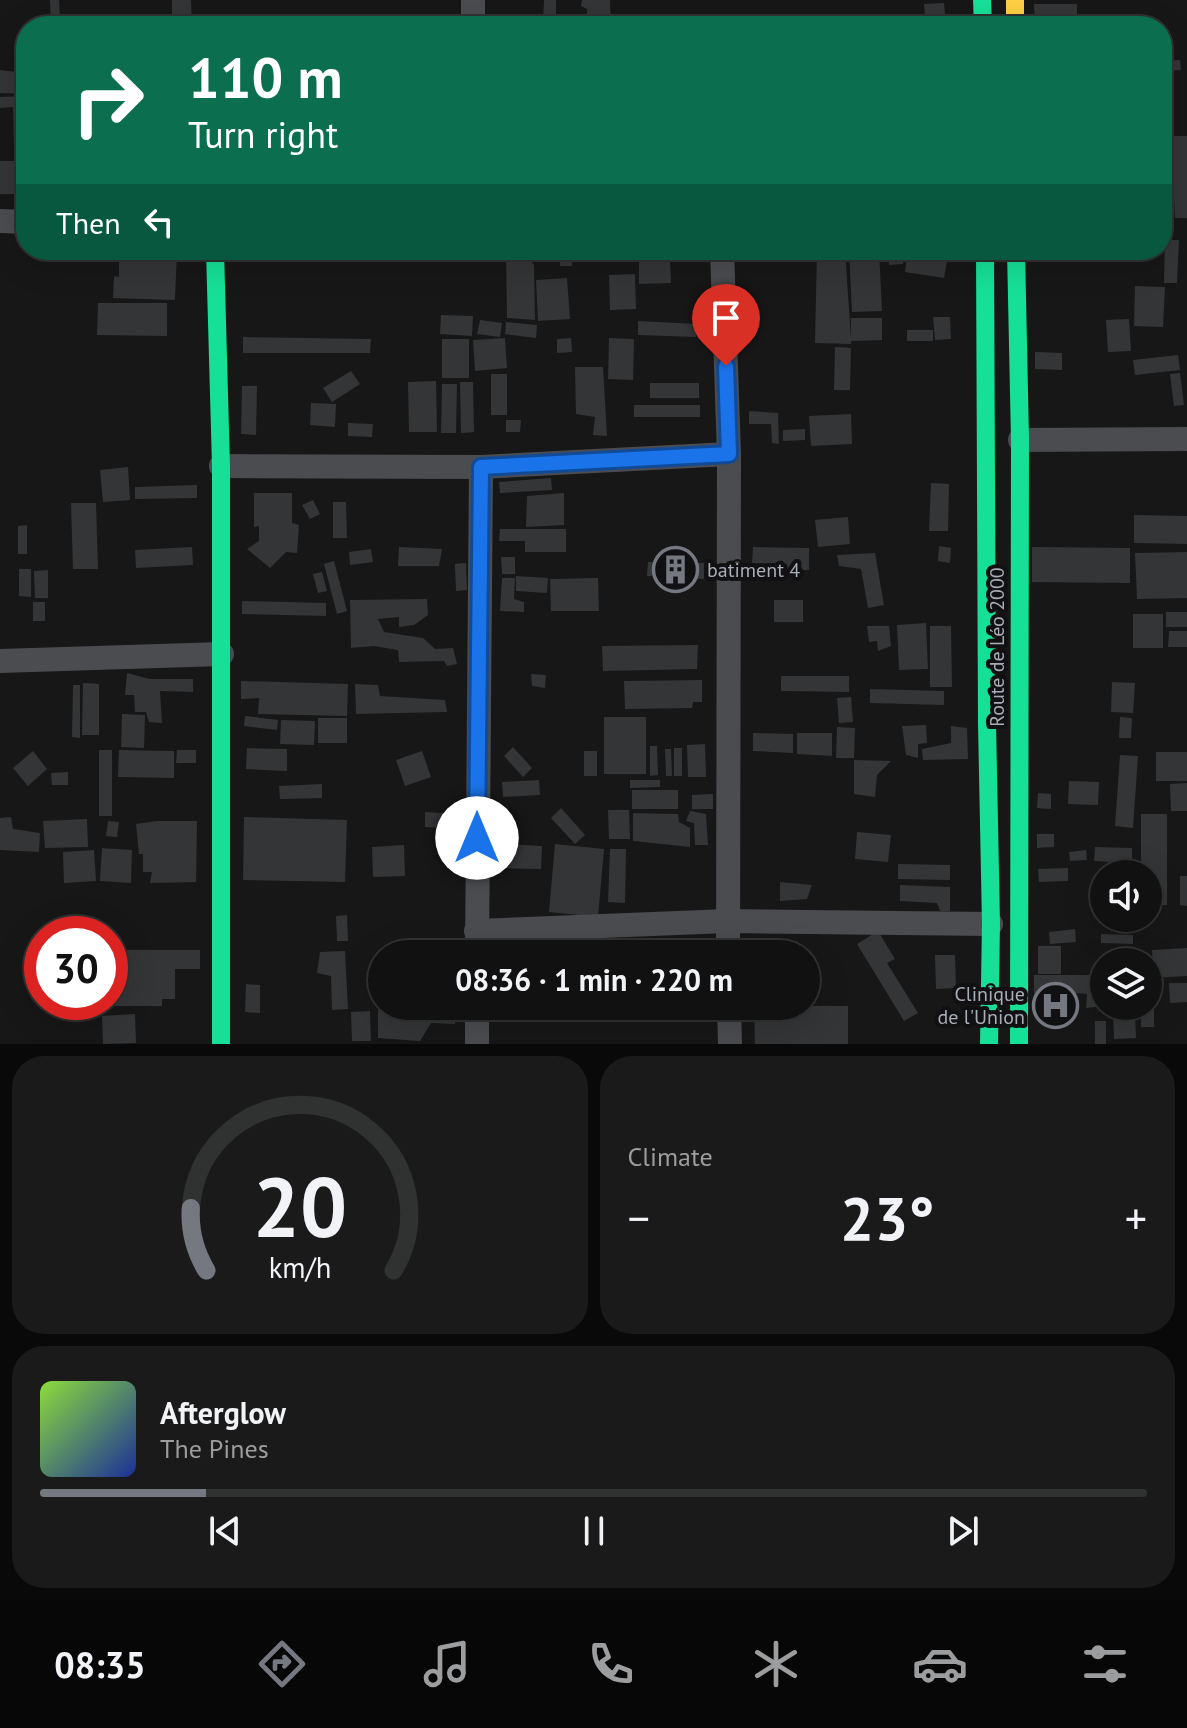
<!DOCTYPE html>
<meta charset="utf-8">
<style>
:root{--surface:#111;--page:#1a1a1a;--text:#f1f3f6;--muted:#9c9d9f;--line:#303131;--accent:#757880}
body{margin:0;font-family:"PT Sans",sans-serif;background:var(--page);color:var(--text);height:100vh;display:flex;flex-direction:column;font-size:30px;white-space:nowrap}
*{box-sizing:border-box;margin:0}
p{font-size:26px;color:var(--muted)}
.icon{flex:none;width:44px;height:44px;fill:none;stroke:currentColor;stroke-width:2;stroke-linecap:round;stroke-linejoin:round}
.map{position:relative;height:1044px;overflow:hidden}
.panel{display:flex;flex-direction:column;gap:12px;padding:12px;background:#090909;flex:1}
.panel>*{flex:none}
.guide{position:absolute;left:16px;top:16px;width:1156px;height:244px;border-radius:32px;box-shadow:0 8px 32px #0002,0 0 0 2px var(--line);background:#0b6e4f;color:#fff;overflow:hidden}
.buttons{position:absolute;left:1090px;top:860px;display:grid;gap:16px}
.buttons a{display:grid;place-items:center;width:72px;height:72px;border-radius:50%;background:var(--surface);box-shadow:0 8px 32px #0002,0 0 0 2px var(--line);font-size:40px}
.speed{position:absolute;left:24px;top:916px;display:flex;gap:16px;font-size:40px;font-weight:700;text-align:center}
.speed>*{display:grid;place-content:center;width:104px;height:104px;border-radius:50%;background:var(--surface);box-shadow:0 8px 32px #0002,0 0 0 2px var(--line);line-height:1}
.speed .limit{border:12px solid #d22;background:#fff;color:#111}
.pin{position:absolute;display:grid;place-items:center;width:68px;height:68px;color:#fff;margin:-82px -34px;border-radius:50% 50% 50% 0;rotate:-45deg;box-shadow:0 0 8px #0007}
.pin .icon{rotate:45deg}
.me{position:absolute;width:88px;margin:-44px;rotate:0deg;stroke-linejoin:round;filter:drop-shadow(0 0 6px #0008)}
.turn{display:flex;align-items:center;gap:28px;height:168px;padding:0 40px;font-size:36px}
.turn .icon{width:104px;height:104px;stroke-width:2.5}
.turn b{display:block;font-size:56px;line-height:68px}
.then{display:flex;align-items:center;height:76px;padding:0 40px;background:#0003;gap:16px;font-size:30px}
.big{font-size:60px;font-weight:700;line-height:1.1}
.panel .card{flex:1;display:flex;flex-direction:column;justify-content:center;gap:12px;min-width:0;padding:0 28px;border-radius:32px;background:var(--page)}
.panel .dial{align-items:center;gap:0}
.dial svg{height:208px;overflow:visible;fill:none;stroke:var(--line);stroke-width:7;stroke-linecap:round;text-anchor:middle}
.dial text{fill:var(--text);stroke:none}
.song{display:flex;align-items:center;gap:24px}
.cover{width:96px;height:96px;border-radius:12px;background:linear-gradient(135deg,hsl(90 70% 55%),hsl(230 70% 35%))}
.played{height:8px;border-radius:4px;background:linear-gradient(90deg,var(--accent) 15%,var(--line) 15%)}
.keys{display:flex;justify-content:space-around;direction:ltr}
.heat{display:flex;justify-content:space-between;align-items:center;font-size:44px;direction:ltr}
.panel .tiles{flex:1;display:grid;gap:12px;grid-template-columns:1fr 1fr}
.card:last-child{grid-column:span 2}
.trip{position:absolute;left:368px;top:940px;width:452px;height:80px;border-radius:40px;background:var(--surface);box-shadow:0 8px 32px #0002,0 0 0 2px var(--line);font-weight:700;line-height:80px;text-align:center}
.dock{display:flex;height:128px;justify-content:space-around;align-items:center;background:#070707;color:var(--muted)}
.dock .icon{width:56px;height:56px}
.dock .on{color:var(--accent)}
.dock b{font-size:36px;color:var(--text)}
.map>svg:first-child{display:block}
.building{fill:#343537}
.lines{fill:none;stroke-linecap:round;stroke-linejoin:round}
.street{stroke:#4b4c50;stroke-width:24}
.fast{stroke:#16e098;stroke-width:18}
.slow{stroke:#ffcf43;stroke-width:18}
.route-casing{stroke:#114b97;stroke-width:20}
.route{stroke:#1a73e8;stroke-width:14}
.labels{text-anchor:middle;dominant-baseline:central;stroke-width:8;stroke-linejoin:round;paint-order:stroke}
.poi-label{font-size:20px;fill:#a8adb8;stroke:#111113;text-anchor:start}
.street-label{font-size:20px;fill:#a8adb8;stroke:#111113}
</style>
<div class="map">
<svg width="1187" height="1044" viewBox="0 0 1187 1044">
<rect width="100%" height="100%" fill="#171717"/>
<path class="building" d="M50,0H59L60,22H51Z
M172,0H191L192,26H172Z
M544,0H556V23H543Z
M582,0H610L611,26H587V9L581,6Z
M944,3L946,26H926L924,4Z
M1034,4H1077V26H1035Z
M405,19L458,24V26H404Z
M229,20H257V26H229Z
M1180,60L1181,70L1167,71L1169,133H1162V61Z
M0,70L26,73V94L0,93Z
M26,96V147L14,148L13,107L0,108V97Z
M1171,136H1187V218H1175Z
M0,161H15V194H0Z
M1165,240H1179L1177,283H1164Z
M126,250H177L175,300L113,298L114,276L119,277V259L125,260Z
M506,250H522L534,265L535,320L507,318Z
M560,250H572V266H560Z
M817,250H845L851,338V318H882V340L851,341V344L815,343Z
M849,250H879L882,311L852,312Z
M888,250H903V264L889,265Z
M908,250H949L944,278L905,272Z
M639,259H670L671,283L639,284Z
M635,274L636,309L610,310L609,275Z
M567,278L570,319L538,321L536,280Z
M1135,286L1165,287L1163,327L1134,326Z
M98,303H167V336L97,335Z
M441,315L473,316L472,336L440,334Z
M933,317H950L951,339L935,340Z
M1129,319L1131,351L1108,352L1106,320Z
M480,320L502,323L500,337L477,334Z
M638,321L697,324L696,337L638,335Z
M506,322L537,325L536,338L505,334Z
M907,330H933V341H907Z
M243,337L371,339L370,353H243Z
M505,338L507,368L475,371L473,340Z
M571,338L572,352L557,353V339Z
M609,338L634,339L633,380L608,379Z
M442,339H469V378H442Z
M835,347L851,348L850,390H834Z
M1035,352L1062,353V370L1035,369Z
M1178,355L1180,370L1135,375L1133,360Z
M575,367H603L607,436L593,435L595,417L576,414Z
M351,371L360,384L332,402L323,388Z
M1180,373L1184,405L1174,406L1170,374Z
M491,374H507V415H491Z
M436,381L437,432H409L408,382Z
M460,382H473L474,432L461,433Z
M650,383H699V398H650Z
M442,384H457L456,433H441Z
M242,386H257L256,435L241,434Z
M311,403L336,404L335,427L310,425Z
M634,405H700V417H634Z
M749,411L778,413L779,444L772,443L771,424H749Z
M851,414L852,444L811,446L809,416Z
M506,420H521L520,432H506Z
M348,423L373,424L372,437L348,436Z
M805,429V440L783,441V430Z
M128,467L130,500L103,502L100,470Z
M551,478L552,490L500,493L499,482Z
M931,483L949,484L948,531H929Z
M197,485V498L135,499V487Z
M254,493H292V523L299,525L297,553L286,552L270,568L247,549L259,541V526L254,527Z
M564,493V525L526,527L527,496Z
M313,500L320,514L310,519L302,505Z
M333,502H346L347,538H333Z
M71,503H96L98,569H73Z
M1134,515L1187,516V544L1134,543Z
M848,517L850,544L818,547L815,520Z
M27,525V554H18V526Z
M500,529H566V552H525V541H499Z
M939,546L951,548L950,563L938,561Z
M192,547L193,565L136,568L135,550Z
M399,547L442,549L439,566H398Z
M753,547L809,548V570L776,571L775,564L752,563Z
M1032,547L1130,548V583L1032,582Z
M371,549L373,562L350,565L349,552Z
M1187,552V598L1137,599L1135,553Z
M875,553L884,605L868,608L861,569L839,566L837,555Z
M501,557H515V574H502Z
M334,561L347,611L337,614L324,564Z
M648,562L704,563V579L647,576Z
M466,563L467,590L456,591L455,564Z
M19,569H31V597L19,596Z
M48,570V598H35L34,571Z
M322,572L327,591L318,593L313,574Z
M516,576L548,578L547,593L516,591Z
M502,578H515L514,599L524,602V612L500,611Z
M598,578L599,611H551L550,579Z
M427,599L428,615L414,625L399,627V617L378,619L384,632L423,638L435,649L453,648L457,664L447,666L444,661L399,662L398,650L374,646L351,648L350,600Z
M774,600H803V622H774Z
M242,601L326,603V616L242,614Z
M33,602H45V621H33Z
M1166,612H1187V627H1166Z
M1133,614H1163V648H1133Z
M926,623L928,669L899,670L897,625Z
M867,626H889L891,646L878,651L877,641L869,642Z
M930,626H951L952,687H930Z
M1169,631H1187V647H1168Z
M698,645L697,669L603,671L602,646Z
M127,673L150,679H193V692L160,691L162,723L149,722L146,712H135L134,695H125Z
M531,674L546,675L545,688L532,686Z
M781,676H849V692L781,691Z
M702,680V702H693L692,708L625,709L624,681Z
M241,681L348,684L347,716L258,714L259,698L241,699Z
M1112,682L1135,683L1133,713L1111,712Z
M83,683L99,684V735H82Z
M355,684L378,685L380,696L445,700L447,712L356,714Z
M73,685H80V738L72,737Z
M870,689L944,691V705L870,703Z
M851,697L853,722L839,723L837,698Z
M122,714L145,715L144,748L121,747Z
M245,716L278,720L277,730L244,726Z
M604,717H646V774H604Z
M1120,717L1132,718L1131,738H1119Z
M318,718H347V743H318Z
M281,720L315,721L314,745L280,744Z
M926,725L927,743L918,744V758L906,755L902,726Z
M951,726L967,728L968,759L923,760L922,749L951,743Z
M837,727L855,728L854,758H836Z
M753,733L793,734V753L753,751Z
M797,733H832V756L797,754Z
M705,744L706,777H688L687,745Z
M650,746H657L658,775L650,776Z
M513,747L532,768L523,777L504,756Z
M247,748L287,749V771L246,769Z
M674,748H682V776H674Z
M665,749H671L672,776H666Z
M99,750H112V816H99Z
M119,750L174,751V778L118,777Z
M177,750H196V763H176Z
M33,751L47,769L28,786L13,768Z
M422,751L431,777L405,786L396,760Z
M584,751H597V776H584Z
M1156,752H1187V781H1156Z
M1120,755L1138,756L1133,828L1115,826Z
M854,760L891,761L877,775L875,797L854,794Z
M68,772V785H52L51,773Z
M539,780L540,795L503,797L502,782Z
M630,780H660V787L630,788Z
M1069,781L1099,782L1098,805L1068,804Z
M1187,783V811H1171L1170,784Z
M322,784V798L280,799L279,786Z
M632,790H678V809H632Z
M1038,793L1051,794V809L1037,808Z
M713,794V809H692V795Z
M561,808L585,835L575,844L551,818Z
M608,810H629L630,839H609Z
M690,811L706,814L708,845H695L694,823L686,821Z
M425,812L457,814V829L425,827Z
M633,813L678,814L679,822L690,828V847L633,841Z
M1141,814H1167V905H1148V874H1141Z
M11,817L13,829L40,833L39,852L0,850V818Z
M244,817L347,820L345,882L243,880Z
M87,819L88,847L45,848L43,821Z
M108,821L119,822L117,837L106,836Z
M157,821H197L196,882L150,883L152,872H143V854H139L136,824Z
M857,832L891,835L888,862L855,859Z
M1037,834H1054V847L1037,848Z
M501,844L542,846L541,869L500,868Z
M555,844L604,849L598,917L549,912Z
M404,845L405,876L373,877L372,847Z
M1095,847L1132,848V863L1094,861Z
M102,848L132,850L131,883L100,881Z
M610,849H626L625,903L608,902Z
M94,850L96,881L64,883L63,852Z
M1086,850L1087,860L1070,861L1069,852Z
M898,864L950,865V880L898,879Z
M1068,868V881L1039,882L1038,869Z
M1180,876H1187V906L1180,905Z
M780,882L812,885L807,899L780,901Z
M900,885L950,887V911H940L937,903L900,901Z
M347,915L348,941H337L336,916Z
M1075,929L1076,942L1050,944L1049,932Z
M878,931L895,959L887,963L918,1013L904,1021L857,944Z
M1101,934L1133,935V944L1101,943Z
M1038,946H1061V974H1038Z
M1187,948V976L1154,978L1152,950Z
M110,950H200V969H175V999H162V1006H106V1002H110Z
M345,951L348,1009L332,1010L331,976L317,973L320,952Z
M378,953H382V1000H378Z
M935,955H955L956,988L936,989Z
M1034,975H1104V1006L1086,1008L1087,994L1076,993L1073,1007L1034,1011Z
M1148,978H1154V1027H1141V1006H1148Z
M1169,983H1187V1002L1170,1003Z
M246,984L260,985V1013L245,1012Z
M754,1006H848V1044H755Z
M378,1010L455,1012V1024L431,1023L420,1041L378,1038Z
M370,1011L371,1041H352L351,1012Z
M1135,1011L1136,1038L1114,1039L1113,1012Z
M135,1014L136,1043L103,1044L102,1016Z
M1095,1021H1106V1044H1095Z"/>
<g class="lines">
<path class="street" d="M473,26V0
M0,221L26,222
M722,250L729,454L728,954
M1020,440L1187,439
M221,466L481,467L729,454
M0,661L222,654
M476,931L728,921L991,924
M477,954L481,467
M477,1006V1044
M729,1006L730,1044"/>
<path class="fast" d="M982,0L983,26
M215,250L221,466V1044
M985,250L987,723L991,924L989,1044
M1016,250L1020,440L1019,1044"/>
<path class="slow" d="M1015,0V26"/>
</g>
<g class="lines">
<defs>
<path id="route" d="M477,838L481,467L729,454L726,366"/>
</defs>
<use href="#route" class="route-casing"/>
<use href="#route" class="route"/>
</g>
<defs>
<symbol id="building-ring" viewBox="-11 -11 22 22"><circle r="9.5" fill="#111113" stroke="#757880" stroke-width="1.5"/><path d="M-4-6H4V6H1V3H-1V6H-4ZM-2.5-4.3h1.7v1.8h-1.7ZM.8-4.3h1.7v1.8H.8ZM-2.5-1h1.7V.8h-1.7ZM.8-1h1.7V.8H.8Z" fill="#757880"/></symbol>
<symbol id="hospital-ring" viewBox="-11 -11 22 22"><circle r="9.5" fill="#111113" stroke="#757880" stroke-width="1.5"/><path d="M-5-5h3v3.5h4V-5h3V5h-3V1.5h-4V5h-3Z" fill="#757880"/></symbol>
</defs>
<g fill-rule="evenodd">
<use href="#building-ring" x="650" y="544" width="51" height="51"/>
<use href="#hospital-ring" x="1030" y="980" width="51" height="51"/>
</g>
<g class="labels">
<g class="poi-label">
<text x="707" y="570">batiment 4</text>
<text x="1025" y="994" text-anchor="end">Clinique<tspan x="1025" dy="23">de l'Union</tspan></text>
</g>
<g class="street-label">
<text transform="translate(997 647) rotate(-90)">Route de Léo 2000</text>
</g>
</g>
</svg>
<div class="buttons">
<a><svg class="icon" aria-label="sound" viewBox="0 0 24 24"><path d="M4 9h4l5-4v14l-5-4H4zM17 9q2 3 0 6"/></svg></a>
<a><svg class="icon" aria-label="layers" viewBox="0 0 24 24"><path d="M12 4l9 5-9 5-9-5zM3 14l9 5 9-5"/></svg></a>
</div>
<div class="speed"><div class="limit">30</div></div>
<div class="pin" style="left:726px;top:366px;background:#d93025"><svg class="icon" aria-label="arrive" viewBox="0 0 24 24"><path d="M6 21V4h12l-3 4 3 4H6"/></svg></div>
<svg class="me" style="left:477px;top:838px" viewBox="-20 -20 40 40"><circle r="19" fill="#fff"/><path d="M0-13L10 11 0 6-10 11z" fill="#1a73e8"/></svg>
<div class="trip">08:36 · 1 min · 220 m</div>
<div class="guide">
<div class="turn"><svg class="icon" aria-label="right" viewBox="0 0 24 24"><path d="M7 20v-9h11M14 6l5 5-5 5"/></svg><div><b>110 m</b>Turn right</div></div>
<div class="then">Then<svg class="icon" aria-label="left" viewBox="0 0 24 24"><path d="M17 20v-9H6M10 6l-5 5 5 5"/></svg></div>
</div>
</div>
<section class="panel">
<div class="tiles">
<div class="card dial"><svg viewBox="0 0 100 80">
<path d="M14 69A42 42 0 1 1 86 69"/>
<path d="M14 69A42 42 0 0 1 8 45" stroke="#757880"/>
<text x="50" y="56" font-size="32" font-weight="700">20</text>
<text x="50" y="72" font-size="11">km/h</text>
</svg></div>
<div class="card"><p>Climate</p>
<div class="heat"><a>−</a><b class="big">23°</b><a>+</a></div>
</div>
<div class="card">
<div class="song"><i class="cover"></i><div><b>Afterglow</b><p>The Pines</p></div></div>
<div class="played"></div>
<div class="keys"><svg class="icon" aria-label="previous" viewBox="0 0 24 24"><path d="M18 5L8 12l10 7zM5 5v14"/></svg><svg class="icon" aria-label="pause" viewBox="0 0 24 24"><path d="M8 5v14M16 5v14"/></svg><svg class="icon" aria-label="next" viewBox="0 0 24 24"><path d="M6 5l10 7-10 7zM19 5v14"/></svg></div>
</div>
</div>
</section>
<nav class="dock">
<b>08:35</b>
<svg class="icon on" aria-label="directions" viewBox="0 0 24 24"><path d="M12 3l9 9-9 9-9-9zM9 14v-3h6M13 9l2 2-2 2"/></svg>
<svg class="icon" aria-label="music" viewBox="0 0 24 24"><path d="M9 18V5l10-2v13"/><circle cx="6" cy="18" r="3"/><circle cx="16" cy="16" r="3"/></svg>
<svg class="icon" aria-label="phone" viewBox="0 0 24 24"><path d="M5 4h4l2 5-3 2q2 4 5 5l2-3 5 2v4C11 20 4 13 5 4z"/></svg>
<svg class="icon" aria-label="climate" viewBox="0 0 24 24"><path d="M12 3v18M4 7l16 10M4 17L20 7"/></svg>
<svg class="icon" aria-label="car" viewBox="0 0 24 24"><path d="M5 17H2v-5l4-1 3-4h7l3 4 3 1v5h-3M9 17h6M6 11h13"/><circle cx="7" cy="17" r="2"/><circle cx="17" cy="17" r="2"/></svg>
<svg class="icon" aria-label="filters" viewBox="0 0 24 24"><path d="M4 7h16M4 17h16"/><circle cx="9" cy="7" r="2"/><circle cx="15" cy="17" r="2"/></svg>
</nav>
